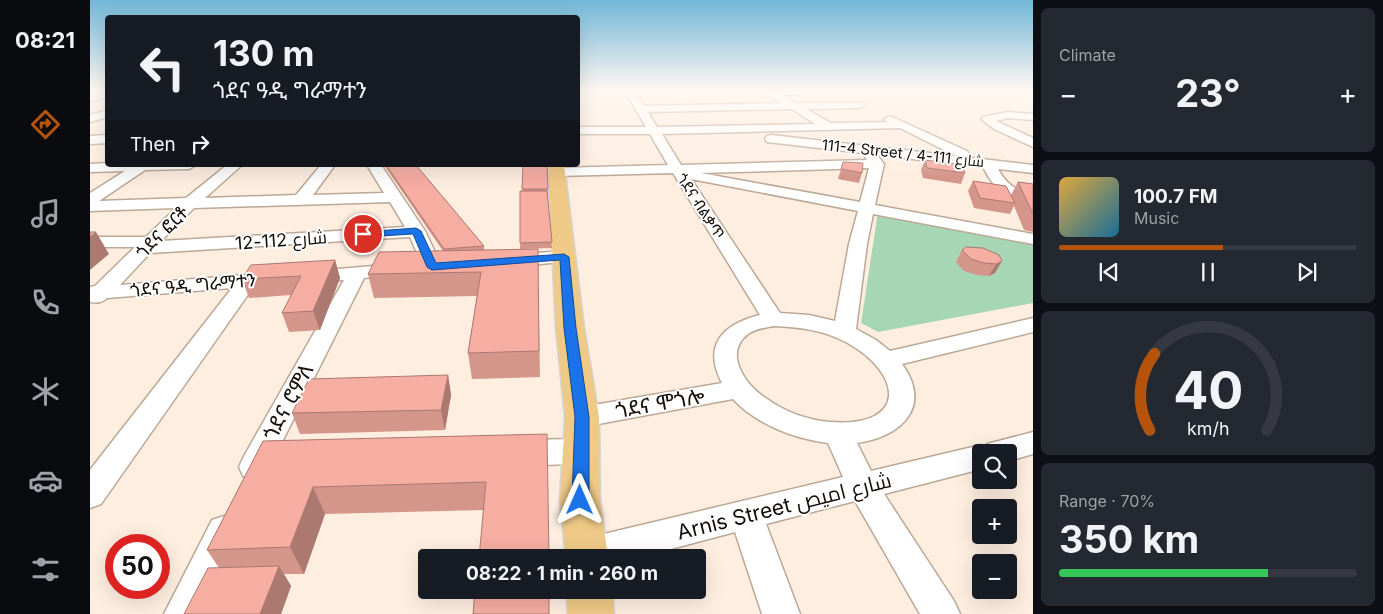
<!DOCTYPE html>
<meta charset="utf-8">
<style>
:root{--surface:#171b24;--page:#242831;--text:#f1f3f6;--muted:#9ea1a6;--line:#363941;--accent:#b45309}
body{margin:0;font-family:Inter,Cairo,"Noto Sans Ethiopic",sans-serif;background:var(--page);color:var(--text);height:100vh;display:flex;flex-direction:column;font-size:19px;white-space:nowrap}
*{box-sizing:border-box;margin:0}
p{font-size:16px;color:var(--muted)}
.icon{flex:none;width:28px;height:28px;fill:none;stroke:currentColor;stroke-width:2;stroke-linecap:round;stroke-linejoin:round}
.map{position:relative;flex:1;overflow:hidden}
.side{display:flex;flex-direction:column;gap:8px;padding:8px;background:#0d0f14;width:350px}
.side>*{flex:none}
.banner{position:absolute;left:15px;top:15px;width:475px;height:152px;border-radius:5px;box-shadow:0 5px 20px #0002;background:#171b24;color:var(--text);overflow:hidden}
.fabs{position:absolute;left:882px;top:444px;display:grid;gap:10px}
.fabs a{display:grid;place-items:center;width:45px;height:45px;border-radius:5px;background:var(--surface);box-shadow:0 5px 20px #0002;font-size:25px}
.speed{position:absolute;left:15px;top:534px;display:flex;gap:10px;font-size:25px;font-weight:700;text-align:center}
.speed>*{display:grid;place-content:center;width:65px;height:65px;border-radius:50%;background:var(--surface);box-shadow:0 5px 20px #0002;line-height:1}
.speed .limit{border:8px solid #d22;background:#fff;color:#111}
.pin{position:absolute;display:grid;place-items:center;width:42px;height:42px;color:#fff;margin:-21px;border:2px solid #fff;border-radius:50%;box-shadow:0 1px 5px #0007}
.me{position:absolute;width:55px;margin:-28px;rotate:0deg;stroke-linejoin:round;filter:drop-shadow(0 0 4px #0008)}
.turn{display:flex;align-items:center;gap:18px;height:105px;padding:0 25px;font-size:22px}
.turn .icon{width:65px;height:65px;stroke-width:2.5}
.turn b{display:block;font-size:35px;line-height:42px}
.then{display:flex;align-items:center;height:48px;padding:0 25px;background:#0003;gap:10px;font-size:19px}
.big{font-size:38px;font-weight:700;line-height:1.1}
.side .card{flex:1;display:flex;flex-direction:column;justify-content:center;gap:8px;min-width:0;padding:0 18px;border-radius:8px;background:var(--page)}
.side .dial{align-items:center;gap:0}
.dial svg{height:130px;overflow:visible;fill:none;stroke:var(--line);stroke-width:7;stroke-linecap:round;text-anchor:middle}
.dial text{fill:var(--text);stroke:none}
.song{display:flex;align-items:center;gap:15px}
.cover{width:60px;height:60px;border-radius:8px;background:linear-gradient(135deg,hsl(40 70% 55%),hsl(200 70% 35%))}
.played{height:5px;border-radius:2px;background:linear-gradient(90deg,var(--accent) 55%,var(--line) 55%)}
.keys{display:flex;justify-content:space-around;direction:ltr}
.heat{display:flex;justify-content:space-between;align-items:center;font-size:28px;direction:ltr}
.charge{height:8px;border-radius:4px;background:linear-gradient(90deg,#34c759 70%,var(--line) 0)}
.trip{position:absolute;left:328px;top:549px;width:288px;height:50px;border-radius:5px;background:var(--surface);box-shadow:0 5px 20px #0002;font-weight:700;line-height:50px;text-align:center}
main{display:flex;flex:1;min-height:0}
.menu{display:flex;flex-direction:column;width:90px;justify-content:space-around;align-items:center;background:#090b0e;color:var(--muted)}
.menu .icon{width:35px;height:35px}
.menu .current{color:var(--accent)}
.menu b{font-size:22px;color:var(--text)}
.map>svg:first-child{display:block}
.green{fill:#a7d6b5}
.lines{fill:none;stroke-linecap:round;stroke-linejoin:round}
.minor-casing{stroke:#bba897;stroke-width:3}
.major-casing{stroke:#d5d4d3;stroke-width:3}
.minor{fill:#fff;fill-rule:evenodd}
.major{fill:#efc986;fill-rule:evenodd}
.wall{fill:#d4958b}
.shaded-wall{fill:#ac7971}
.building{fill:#f6ada2;stroke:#ac7971}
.route{fill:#1a73e8;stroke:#114b97}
.labels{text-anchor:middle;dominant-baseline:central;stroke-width:4;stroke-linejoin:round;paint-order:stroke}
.far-street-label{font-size:15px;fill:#150e08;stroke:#fff}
.street-label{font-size:18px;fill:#150e08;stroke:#fff}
.near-street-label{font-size:21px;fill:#150e08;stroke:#fff}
</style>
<main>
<nav class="menu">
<b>08:21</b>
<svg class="icon current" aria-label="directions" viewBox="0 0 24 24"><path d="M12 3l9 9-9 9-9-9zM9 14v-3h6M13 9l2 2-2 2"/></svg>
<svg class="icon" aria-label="music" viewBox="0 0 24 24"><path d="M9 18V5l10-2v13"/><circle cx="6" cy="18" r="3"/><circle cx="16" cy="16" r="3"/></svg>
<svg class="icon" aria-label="phone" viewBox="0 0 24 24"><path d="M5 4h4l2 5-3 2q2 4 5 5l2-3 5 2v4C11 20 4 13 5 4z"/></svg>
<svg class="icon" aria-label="climate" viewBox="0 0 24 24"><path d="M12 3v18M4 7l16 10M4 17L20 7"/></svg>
<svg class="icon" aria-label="car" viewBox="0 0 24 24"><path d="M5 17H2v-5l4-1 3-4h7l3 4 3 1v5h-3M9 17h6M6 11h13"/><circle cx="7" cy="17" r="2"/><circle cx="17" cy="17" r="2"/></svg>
<svg class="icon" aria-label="filters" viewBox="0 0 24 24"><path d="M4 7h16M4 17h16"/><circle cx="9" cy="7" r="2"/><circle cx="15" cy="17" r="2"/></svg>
</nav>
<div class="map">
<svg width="943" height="614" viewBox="0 0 943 614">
<rect width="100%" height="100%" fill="#feeee0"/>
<path class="green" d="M788,212L943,242V303L788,332L771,323Z"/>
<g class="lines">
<defs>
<path id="minor" d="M18,91V96L0,101V95Z
M535,91H545L554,106L692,103L673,93L675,91H721L716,94L693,95L706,103H774L775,105L770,108L716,109L741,123L797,122L794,119L800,116L877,151L879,154L875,157L943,165V173L908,169C917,185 925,190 943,193V203C915,197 907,194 893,167L787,155L794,164L785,205L943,234V244L783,214L777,244L766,329L786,340L800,351L943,318V332L812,364C843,407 811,437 767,443L781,471L891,445L895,447L897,444L943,432V454L919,461V452H891V469L794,494L864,601L870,614H830L765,501L676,524L710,614H672L645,532L547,558H481L480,554L485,542L497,538L753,477L738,443C704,439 666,424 643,399L492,427L482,424L478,417L482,410L492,407L632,383C612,345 633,324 670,315L583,173L467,176L460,172L467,168L578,165L560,134H488V127H556ZM702,109L725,124L567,127L558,112ZM810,128L866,156L681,135L677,136L675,139L677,142L773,153L777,160L591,165L572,134ZM779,168L770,202L611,173ZM601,179L768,211L759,244L745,321L719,315L690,313ZM683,326C709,327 733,330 756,342C814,374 818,428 740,422C718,420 695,412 677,399C657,387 632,354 658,334C665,329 674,328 683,326Z
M935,91H943V95Z
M18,110V117L0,122V115Z
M918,112L943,114V120L918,118L906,121L943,138V147L904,129L891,119L893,117Z
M18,135V143L0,144V136Z
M18,163V165H106L99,169L55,170L9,201L96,198L137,165H152L115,198L206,195L231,165H245L223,195L294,193L277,165H291L335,231L352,267L349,271L342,273L335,271L320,237L60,253L30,285L180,273L187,275L190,279L187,283L164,286L11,504L0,508V470L142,288L17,298C12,303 7,303 0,302V287L5,286L45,247H0V237H56L86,208L0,211V193L35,171L0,172V164ZM300,202L315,227L71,241L104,208Z
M474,251L481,253L483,257L481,261L420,267L413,265L411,261L413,257L420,255Z
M307,264L314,266L317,270L314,274L274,278L175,476L164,479L153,476L149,467L153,458L254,280L220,282L213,280L210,276L213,272Z
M490,439L500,443L504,451L500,459C481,466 437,467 418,460L413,452L418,444L428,440Z
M134,516L146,520L151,531L112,614H74L122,520Z"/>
<path id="major" d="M458,165H474L494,328L509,417L510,500L518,558H476L470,500L475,417L466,328Z
M476,590H522L524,614H478Z"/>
</defs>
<use href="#minor" class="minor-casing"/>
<use href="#major" class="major-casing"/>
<use href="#minor" class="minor"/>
<use href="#major" class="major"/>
</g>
<path class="wall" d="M835,160L875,173L871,184L833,178L831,170Z
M753,162L772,173L769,183L748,179Z
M294,165H326L394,246V250L448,272L450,377L382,379L378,353L387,296L284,298L278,274L353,251Z
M433,165H457L458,194H457L462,248L430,249Z
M883,181L921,195L928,182L943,184V232L934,230L924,206L920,214L884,208L878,191Z
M872,250L909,255L905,273L899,276L887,275L874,271L866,262Z
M245,260L250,278L230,330L199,332L192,313L201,295L159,298L152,279Z
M358,375L361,395L355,430L210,434L202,413Z
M457,434L393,510L235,514L214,574H194L201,586L191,614H94L129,568L117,550L173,441Z"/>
<path class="shaded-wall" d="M6,232L19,254L0,270V237Z
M245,260L250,278L230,330L223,311Z
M912,261L905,273L899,276L906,264Z
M358,375L361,395L355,430L351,410Z
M223,487L235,514L214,574L200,547Z
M189,566L201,586L191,614H170Z"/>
<path class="building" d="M835,160L872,165L875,173L837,168Z
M753,162L773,163L772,173L751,169Z
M296,165H326L394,246L354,249Z
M433,165H457L458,189H432Z
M883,181L916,186L925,203L890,198Z
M928,182L943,184V214Z
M430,191H457L462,242L430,243Z
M0,232H6L0,237Z
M876,247L893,248L909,255L912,261L906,264L894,263L881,259L872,250Z
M448,249L449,351L378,353L391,272L278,274L289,252Z
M245,260L223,311L192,313L211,276L152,279L161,265Z
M358,375L351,410L202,413L219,379Z
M457,434L459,558H389L396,482L223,487L200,547L117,550L173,441Z
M189,566L170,614H94L118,568Z
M385,590H459V614H383Z"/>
<linearGradient id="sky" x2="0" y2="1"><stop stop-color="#71b7d8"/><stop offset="0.51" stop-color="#fff7f1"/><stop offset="1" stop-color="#fff7f1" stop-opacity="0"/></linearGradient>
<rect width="943" height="177" fill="url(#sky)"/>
<path class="route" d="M326,228L331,231L346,263L474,254L479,257L486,328L499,417V500L496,505L490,507L485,505L482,500L485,417L474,328L470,260L342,270L337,267L323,234L273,237L268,234L273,232Z"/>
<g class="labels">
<g class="far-street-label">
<text transform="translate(813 153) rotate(6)">111-4 Street / شارع 111-4</text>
<text transform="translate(611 206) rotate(57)">ጎደና ብልቃጥ</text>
</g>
<g class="street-label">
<text transform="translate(72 232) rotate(-45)">ጎደና ፎርቶ</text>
<text transform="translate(191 240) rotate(-4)">شارع 112-12</text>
<text transform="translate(103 285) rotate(-5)">ጎደና ዓዲ ግራማተን</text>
</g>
<g class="near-street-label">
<text transform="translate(198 402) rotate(-62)">ጎደና ሮምለ</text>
<text transform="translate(570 403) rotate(-10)">ጎደና ሞጎሎ</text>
<text transform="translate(694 506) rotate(-14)">Arnis Street شارع اميص</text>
</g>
</g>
</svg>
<div class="fabs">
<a><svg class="icon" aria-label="search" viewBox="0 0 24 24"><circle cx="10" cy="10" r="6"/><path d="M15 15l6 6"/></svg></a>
<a>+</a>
<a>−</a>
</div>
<div class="speed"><div class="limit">50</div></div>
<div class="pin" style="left:273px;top:234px;background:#d93025"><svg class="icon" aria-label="arrive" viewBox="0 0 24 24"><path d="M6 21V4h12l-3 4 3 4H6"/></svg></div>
<svg class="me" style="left:490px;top:500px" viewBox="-20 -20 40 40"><path d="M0-17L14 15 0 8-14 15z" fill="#1a73e8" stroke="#fff" stroke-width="4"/></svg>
<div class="trip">08:22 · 1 min · 260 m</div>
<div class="banner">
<div class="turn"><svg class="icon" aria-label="left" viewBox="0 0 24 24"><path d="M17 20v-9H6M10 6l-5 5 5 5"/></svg><div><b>130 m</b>ጎደና ዓዲ ግራማተን</div></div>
<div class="then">Then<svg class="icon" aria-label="right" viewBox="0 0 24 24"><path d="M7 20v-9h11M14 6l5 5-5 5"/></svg></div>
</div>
</div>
<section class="side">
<div class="card"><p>Climate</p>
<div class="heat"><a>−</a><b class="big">23°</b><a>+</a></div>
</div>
<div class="card">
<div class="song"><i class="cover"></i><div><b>100.7 FM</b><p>Music</p></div></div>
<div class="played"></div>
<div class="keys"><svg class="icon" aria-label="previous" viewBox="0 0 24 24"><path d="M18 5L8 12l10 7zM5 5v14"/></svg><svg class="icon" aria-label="pause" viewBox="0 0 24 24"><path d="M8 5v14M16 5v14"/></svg><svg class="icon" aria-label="next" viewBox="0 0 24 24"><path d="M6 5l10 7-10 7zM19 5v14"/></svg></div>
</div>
<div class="card dial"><svg viewBox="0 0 100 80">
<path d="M14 69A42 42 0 1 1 86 69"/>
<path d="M14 69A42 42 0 0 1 17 22" stroke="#b45309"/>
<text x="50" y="56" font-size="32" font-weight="700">40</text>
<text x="50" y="72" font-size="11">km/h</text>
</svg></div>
<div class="card"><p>Range · 70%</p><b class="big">350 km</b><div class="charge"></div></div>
</section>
</main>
